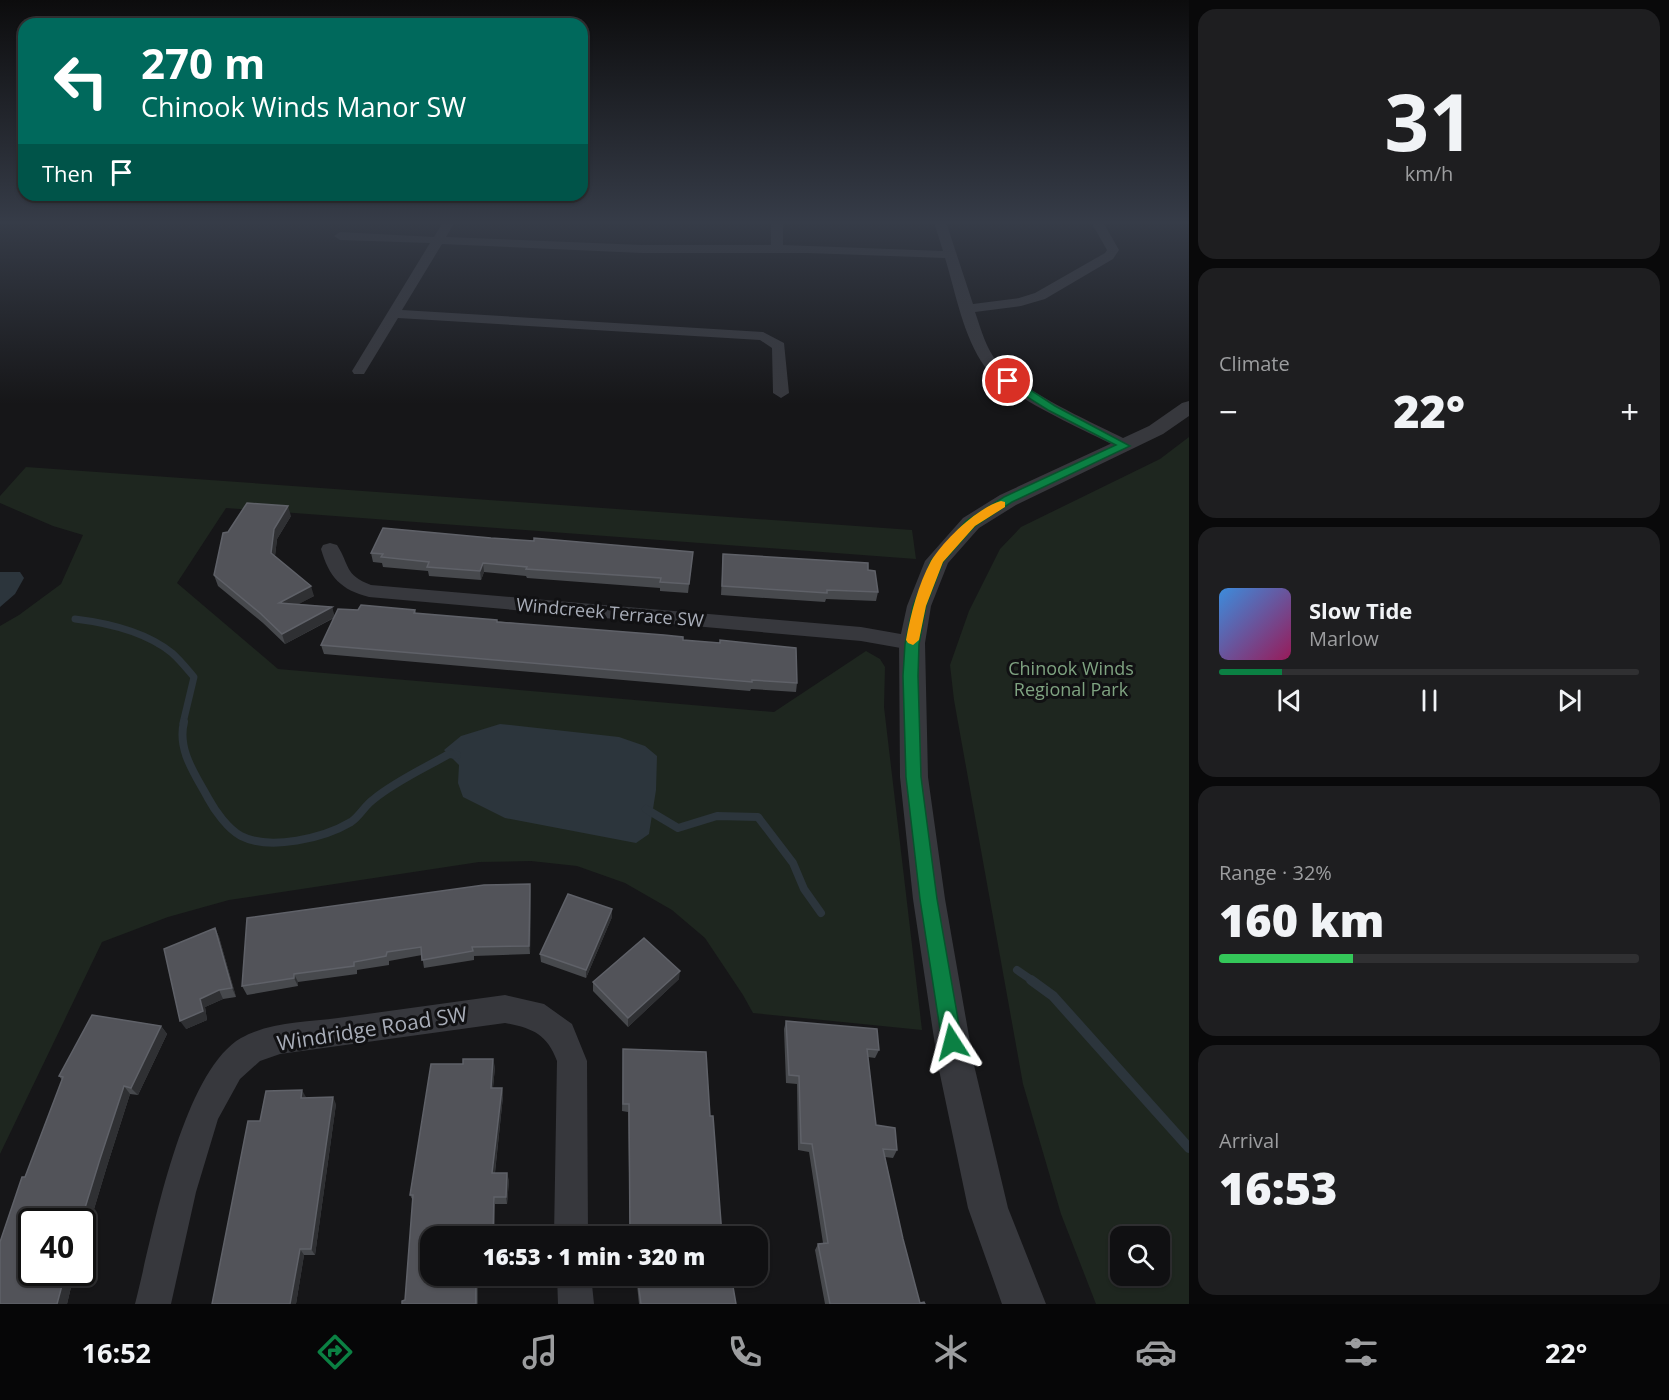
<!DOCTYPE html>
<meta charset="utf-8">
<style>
:root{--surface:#101012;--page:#1e1e20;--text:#f1f3f6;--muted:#9c9d9f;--line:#303032;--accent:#0b8043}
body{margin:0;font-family:"Open Sans",sans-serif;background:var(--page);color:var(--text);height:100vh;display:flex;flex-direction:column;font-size:22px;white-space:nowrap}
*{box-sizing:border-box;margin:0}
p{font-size:20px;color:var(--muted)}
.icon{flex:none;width:33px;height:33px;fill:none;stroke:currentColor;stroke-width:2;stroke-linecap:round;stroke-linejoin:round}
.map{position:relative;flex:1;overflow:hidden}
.sheet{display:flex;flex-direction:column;gap:9px;padding:9px;background:#09090a;width:480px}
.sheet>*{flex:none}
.guide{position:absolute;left:18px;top:18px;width:570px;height:183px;border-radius:18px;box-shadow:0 2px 4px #0004,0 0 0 2px var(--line);background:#00695c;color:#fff;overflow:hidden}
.tools{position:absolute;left:1110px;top:1226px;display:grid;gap:12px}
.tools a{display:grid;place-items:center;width:60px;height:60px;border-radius:12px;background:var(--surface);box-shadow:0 2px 4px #0004,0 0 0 2px var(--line);font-size:30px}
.speed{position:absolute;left:18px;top:1208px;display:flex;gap:12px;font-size:30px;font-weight:700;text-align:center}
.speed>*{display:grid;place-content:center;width:78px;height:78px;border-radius:50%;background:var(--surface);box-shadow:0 2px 4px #0004,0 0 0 2px var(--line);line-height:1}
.speed .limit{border:3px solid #111;border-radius:9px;background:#fff;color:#111}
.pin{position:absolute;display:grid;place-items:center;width:51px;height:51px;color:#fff;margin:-26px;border:3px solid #fff;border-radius:50%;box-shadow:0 2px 6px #0007}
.me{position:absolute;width:66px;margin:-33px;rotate:351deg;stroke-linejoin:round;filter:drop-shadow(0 0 4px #0008)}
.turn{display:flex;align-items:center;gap:21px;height:126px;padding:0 24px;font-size:27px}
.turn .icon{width:78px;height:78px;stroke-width:2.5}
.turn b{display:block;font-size:42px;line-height:51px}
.then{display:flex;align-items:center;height:57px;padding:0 24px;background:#0003;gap:12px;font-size:22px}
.big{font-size:45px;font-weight:800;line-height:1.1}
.sheet .card{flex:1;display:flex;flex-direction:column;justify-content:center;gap:9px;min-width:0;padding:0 21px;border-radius:18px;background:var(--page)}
.sheet .dial{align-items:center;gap:0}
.dial b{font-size:78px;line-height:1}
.song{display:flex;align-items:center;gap:18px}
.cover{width:72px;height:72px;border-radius:9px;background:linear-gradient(135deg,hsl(210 70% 55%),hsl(330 70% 35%))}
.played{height:6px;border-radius:3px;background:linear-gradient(90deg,var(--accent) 15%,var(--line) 15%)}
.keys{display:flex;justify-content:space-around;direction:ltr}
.heat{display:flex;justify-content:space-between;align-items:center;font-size:33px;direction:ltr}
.charge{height:9px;border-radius:4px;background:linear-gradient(90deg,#34c759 32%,var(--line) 0)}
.trip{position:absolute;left:420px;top:1226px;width:348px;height:60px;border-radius:18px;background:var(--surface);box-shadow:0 2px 4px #0004,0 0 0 2px var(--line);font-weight:800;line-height:60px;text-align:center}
.tabs{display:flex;height:96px;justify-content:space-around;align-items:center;background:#060607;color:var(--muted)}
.tabs .icon{width:42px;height:42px}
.tabs .current{color:var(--accent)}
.tabs b{font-size:27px;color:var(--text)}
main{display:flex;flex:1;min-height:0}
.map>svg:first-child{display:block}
.green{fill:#1e261f;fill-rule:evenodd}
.water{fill:#2c353c}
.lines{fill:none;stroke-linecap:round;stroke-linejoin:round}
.stream-far2{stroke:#2c353c;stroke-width:7}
.stream-far1{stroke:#2c353c;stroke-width:8}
.stream{stroke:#2c353c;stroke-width:10}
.minor{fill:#37383d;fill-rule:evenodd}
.tertiary{fill:#37383d;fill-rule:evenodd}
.wall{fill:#47494d}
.shaded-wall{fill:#2f3033}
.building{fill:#525359;stroke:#5f6168;stroke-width:1.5}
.route{fill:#0b8043;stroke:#07532c;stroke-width:1.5}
.slow{fill:#f59e0b}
.labels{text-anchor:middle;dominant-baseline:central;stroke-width:6;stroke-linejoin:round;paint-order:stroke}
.street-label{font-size:18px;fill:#a8adb8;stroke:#111113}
.park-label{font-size:18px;fill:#7fa381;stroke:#111113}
.near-street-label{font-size:21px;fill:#a8adb8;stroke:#111113}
</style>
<main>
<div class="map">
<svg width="1189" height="1304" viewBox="0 0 1189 1304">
<rect width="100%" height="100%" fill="#161618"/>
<path class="green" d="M1189,437V1304H1096L1061,1214L1023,1084L954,700L950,665L969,611L1000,549L1021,527L1160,459ZM1120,1236H1160V1275H1120Z
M26,467L912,530L916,559L226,508L177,583L278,669L774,712L866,651L880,659L885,667L884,707L922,1030L753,1013L743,995L705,938L672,910L625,883L577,866L531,861L479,862L229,900L168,917L102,942L0,1154V626L19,615L61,584L83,535L53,526L0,503V496Z"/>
<path class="water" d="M0,572H20L24,578L15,594L0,607Z
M500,724L619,737L645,746L657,756L656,790L649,834L636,843L505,818L463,797L458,783L459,765L444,750L461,736Z"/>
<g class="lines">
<path class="stream-far2" d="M75,619C108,623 145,631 172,653C180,660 187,669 194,677L183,723"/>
<path class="stream-far1" d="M184,722C177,750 195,774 208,798C215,811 228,829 241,836C270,851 324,838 351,822C360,816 365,805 374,799C396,781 425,768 449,754L457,755
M646,809L678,828L717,816L758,817L793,863L804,889L821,913
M1017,970L1033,981"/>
<path class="stream" d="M1031,980L1053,996L1189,1148"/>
<path class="minor" d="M443,222H455L446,237L642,245H771V222H783V245L943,251L934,222H946L973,304L1019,298L1035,293L1105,253L1107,250L1091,222H1103L1119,250L1113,259L1045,299L1021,306L975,312C981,329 986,349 998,363C1024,393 1094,423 1131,442L1133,445L1125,450L1119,448C1085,430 1007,397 985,367C963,336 956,294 945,258L808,253H642L442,244L402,310L763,332L784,343L789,393L781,398L773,393L772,348L760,340L398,318L364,374H354L352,371L430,243L340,240L334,236L340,232L434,237Z
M330,543L337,545C350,565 344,575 371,585L861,627L912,636L919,638L922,643L919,648L912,650L861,641L369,597C341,590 329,577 321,549L323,545Z
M505,995L544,1004L572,1024L587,1061L588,1236H554L557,1061C547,1034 532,1028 505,1023L280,1054L260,1061L240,1079L218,1119L196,1192L171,1304H135C152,1238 181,1073 241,1038C269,1022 307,1022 338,1018C394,1010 449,1003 505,995Z
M557,1275H591L594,1304H558Z"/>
<path class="tertiary" d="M1189,401V416L1163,434L1016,505L979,528L948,563L931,606L925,643L928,777L945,899L974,1065L1008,1208L1046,1304H1002L968,1208L938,1065L913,899L900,777L899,643L907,606L925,561L963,518L1000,495L1149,426L1182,403Z"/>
</g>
<path class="wall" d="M291,516L277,539L275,556L314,596L298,604L332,607L334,617L358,610H415L416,613L683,640L797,683L796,692L751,689L750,691L324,654L321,645L334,618L285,644L263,623L218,586L214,575L228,532Z
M491,538L693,552L688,593L660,591V588L527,578L526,576L484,572L481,580L429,576L428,571L383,567L382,563L373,562L371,553Z
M723,554L868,570L878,592L876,601L826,599L825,602L721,595Z
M531,892L530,954L474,956V960L424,968L422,955L389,961V965L357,970V974L298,982V986L247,995L242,986Z
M612,917L586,978L541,962L540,954Z
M215,928L219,937L236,997L223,999L205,1007L207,1020L186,1029Z
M679,979L628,1027L593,991V982Z
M92,1015L161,1026L167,1034L138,1095L130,1094L107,1166L82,1249V1221H32V1272H82V1252H89L97,1258L91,1281L72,1283L67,1304H0V1242L22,1177H25L62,1080L59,1076Z
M786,1021L879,1050L875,1058L868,1057L876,1125L897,1150L893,1158L885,1157L903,1239L920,1303L925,1304H825L815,1250L818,1244L823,1243L809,1152L798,1150L797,1084L786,1083L784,1029Z
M623,1049L710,1116L722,1236H630L628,1112L622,1111Z
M495,1067L493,1088H502L503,1096L495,1173L509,1180L507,1204H495L430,1275H494L493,1285L478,1286L405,1300L413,1201L410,1195Z
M336,1104L315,1255H304L296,1304H212L260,1121Z
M636,1275H731L736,1304H639Z"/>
<path class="shaded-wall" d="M288,506L291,516L277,539L274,563L271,553L274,529Z
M483,563L484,572L481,580L480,571Z
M311,586L314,596L282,613L279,603Z
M332,607L335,617L285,644L282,634Z
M530,884L531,892L530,954L529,946Z
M612,909V917L586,978V970Z
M215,928L219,937L236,997L232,988Z
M680,971L679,979L628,1027V1018Z
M294,974L298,982V986L294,978Z
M219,990L223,999L205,1007L207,1020L186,1029L180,1021L200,999Z
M161,1026L167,1034L138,1095L131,1088Z
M493,1059L495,1067L492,1096L491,1088Z
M124,1086L130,1094L107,1166L82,1249V1221H81L100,1159Z
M502,1088L503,1096L494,1180L492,1173Z
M302,1090L306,1097L301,1098Z
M333,1097L336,1104L315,1255L311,1249Z
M507,1173L509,1180L507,1204L506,1197Z
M494,1197L495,1204V1236H493Z
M300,1249L304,1255L296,1304H290Z
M89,1252L97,1258L91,1281L84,1275Z
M64,1278L72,1283L67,1304H57Z
M476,1280L478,1286V1304H476Z"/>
<path class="building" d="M247,503L288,506L274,529L271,553L311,586L279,603L332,607L282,634L260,613L214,575L223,533L228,532Z
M383,528L491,538L534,541V538L693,552L689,584L660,582L661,578L526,569L527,567L483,563L480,571L427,567L429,562L381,557L383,554L371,553Z
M723,554L868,563V570L875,571L878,592L827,590V593L722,586Z
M361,605L415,610L414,613L497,620V622L664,635L683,637V640L720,643V640L796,648L797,683L752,680V682L321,645L338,609L358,610Z
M530,884L529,946L472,947L473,951L422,960L421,947L387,952L386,956L354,962V966L294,974V978L242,986L247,918L484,885Z
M568,894L612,909L586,970L540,954Z
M215,928L232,988L219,990L200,999L203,1011L180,1021L164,949Z
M644,938L680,971L628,1018L593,982Z
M92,1015L161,1026L131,1088L124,1086L100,1159L81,1221H32V1272H82V1252H89L84,1275L64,1278L57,1304H0V1242L22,1177H25L63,1077L59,1076Z
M786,1021L877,1029L879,1050L867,1049L876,1125L895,1128L897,1150L883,1149L903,1239L920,1303L924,1302L925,1304H830L818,1244L828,1243L812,1144L801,1143L799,1076L789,1075Z
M623,1049L706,1052L710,1116H713L722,1236H630L629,1104H623Z
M463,1059H493L491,1088H502L492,1173H507L506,1197H494L493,1236H430V1275H492V1279L476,1280V1304H402V1301L405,1300L413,1195H410L431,1064H463Z
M302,1090L301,1098L333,1097L311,1249H300L290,1304H212L248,1121H260L266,1091Z
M637,1275H731L736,1304H641Z"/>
<linearGradient id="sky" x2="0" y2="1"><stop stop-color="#0c0c0d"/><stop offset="0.55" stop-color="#363c48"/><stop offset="1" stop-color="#363c48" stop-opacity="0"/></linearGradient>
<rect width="1189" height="404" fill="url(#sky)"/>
<path class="route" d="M1005,378H1012L1055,406L1130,446L1012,502L975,526L943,562L926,606L919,644L918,676L921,777L937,899L962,1042L959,1049L952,1052L945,1049L942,1042L920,899L906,777L903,676L905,644L913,606L931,561L966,521L1004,497L1116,445L1048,410L1005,383Z"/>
<path class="slow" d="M1001,501L1005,502V507L975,526L943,562L926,606L919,640L913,645L908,643L906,640C911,613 918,585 931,561C944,540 977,508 1001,501Z"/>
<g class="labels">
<g class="street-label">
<text transform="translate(610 612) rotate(5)">Windcreek Terrace SW</text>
</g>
<g class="park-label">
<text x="1071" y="668">Chinook Winds<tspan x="1071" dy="21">Regional Park</tspan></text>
</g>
<g class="near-street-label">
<text transform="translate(372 1028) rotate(-9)">Windridge Road SW</text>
</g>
</g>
</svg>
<div class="tools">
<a><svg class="icon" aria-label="search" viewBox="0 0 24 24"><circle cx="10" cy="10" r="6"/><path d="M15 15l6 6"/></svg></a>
</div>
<div class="speed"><div class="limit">40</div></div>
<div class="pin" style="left:1008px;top:381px;background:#d93025"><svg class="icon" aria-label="arrive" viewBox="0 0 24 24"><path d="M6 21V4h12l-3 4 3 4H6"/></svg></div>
<svg class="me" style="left:952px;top:1042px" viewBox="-20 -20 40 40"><path d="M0-17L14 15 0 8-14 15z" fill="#0b8043" stroke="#fff" stroke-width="4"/></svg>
<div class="trip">16:53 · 1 min · 320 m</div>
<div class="guide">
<div class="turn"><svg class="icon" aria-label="left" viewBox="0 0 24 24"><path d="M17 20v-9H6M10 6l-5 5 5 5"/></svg><div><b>270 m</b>Chinook Winds Manor SW</div></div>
<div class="then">Then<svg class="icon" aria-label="arrive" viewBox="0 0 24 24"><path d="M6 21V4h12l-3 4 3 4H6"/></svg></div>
</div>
</div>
<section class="sheet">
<div class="card dial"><b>31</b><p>km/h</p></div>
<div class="card"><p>Climate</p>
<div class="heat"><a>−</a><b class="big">22°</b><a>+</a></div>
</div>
<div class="card">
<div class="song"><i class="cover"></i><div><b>Slow Tide</b><p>Marlow</p></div></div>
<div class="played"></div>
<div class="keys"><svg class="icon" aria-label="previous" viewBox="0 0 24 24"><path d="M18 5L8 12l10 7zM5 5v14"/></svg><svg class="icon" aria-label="pause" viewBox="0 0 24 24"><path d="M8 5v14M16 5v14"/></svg><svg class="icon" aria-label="next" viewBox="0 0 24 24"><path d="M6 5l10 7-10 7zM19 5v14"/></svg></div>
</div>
<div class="card"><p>Range · 32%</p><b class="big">160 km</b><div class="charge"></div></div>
<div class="card"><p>Arrival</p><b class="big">16:53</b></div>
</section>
</main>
<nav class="tabs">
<b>16:52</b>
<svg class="icon current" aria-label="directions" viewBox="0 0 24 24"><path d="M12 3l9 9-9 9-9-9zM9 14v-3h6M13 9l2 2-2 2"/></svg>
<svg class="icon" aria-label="music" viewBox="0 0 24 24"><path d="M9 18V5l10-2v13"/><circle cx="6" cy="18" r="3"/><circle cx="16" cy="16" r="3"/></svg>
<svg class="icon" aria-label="phone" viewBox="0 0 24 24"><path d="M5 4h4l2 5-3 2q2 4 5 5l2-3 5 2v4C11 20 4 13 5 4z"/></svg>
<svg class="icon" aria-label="climate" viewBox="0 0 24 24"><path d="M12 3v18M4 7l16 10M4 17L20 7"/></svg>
<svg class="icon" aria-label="car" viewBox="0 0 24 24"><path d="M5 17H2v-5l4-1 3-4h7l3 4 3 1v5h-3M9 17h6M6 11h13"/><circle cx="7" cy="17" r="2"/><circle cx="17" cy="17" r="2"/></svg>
<svg class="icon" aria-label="filters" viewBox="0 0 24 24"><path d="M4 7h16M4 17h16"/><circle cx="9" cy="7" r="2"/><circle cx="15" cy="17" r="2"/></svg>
<b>22°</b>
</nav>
